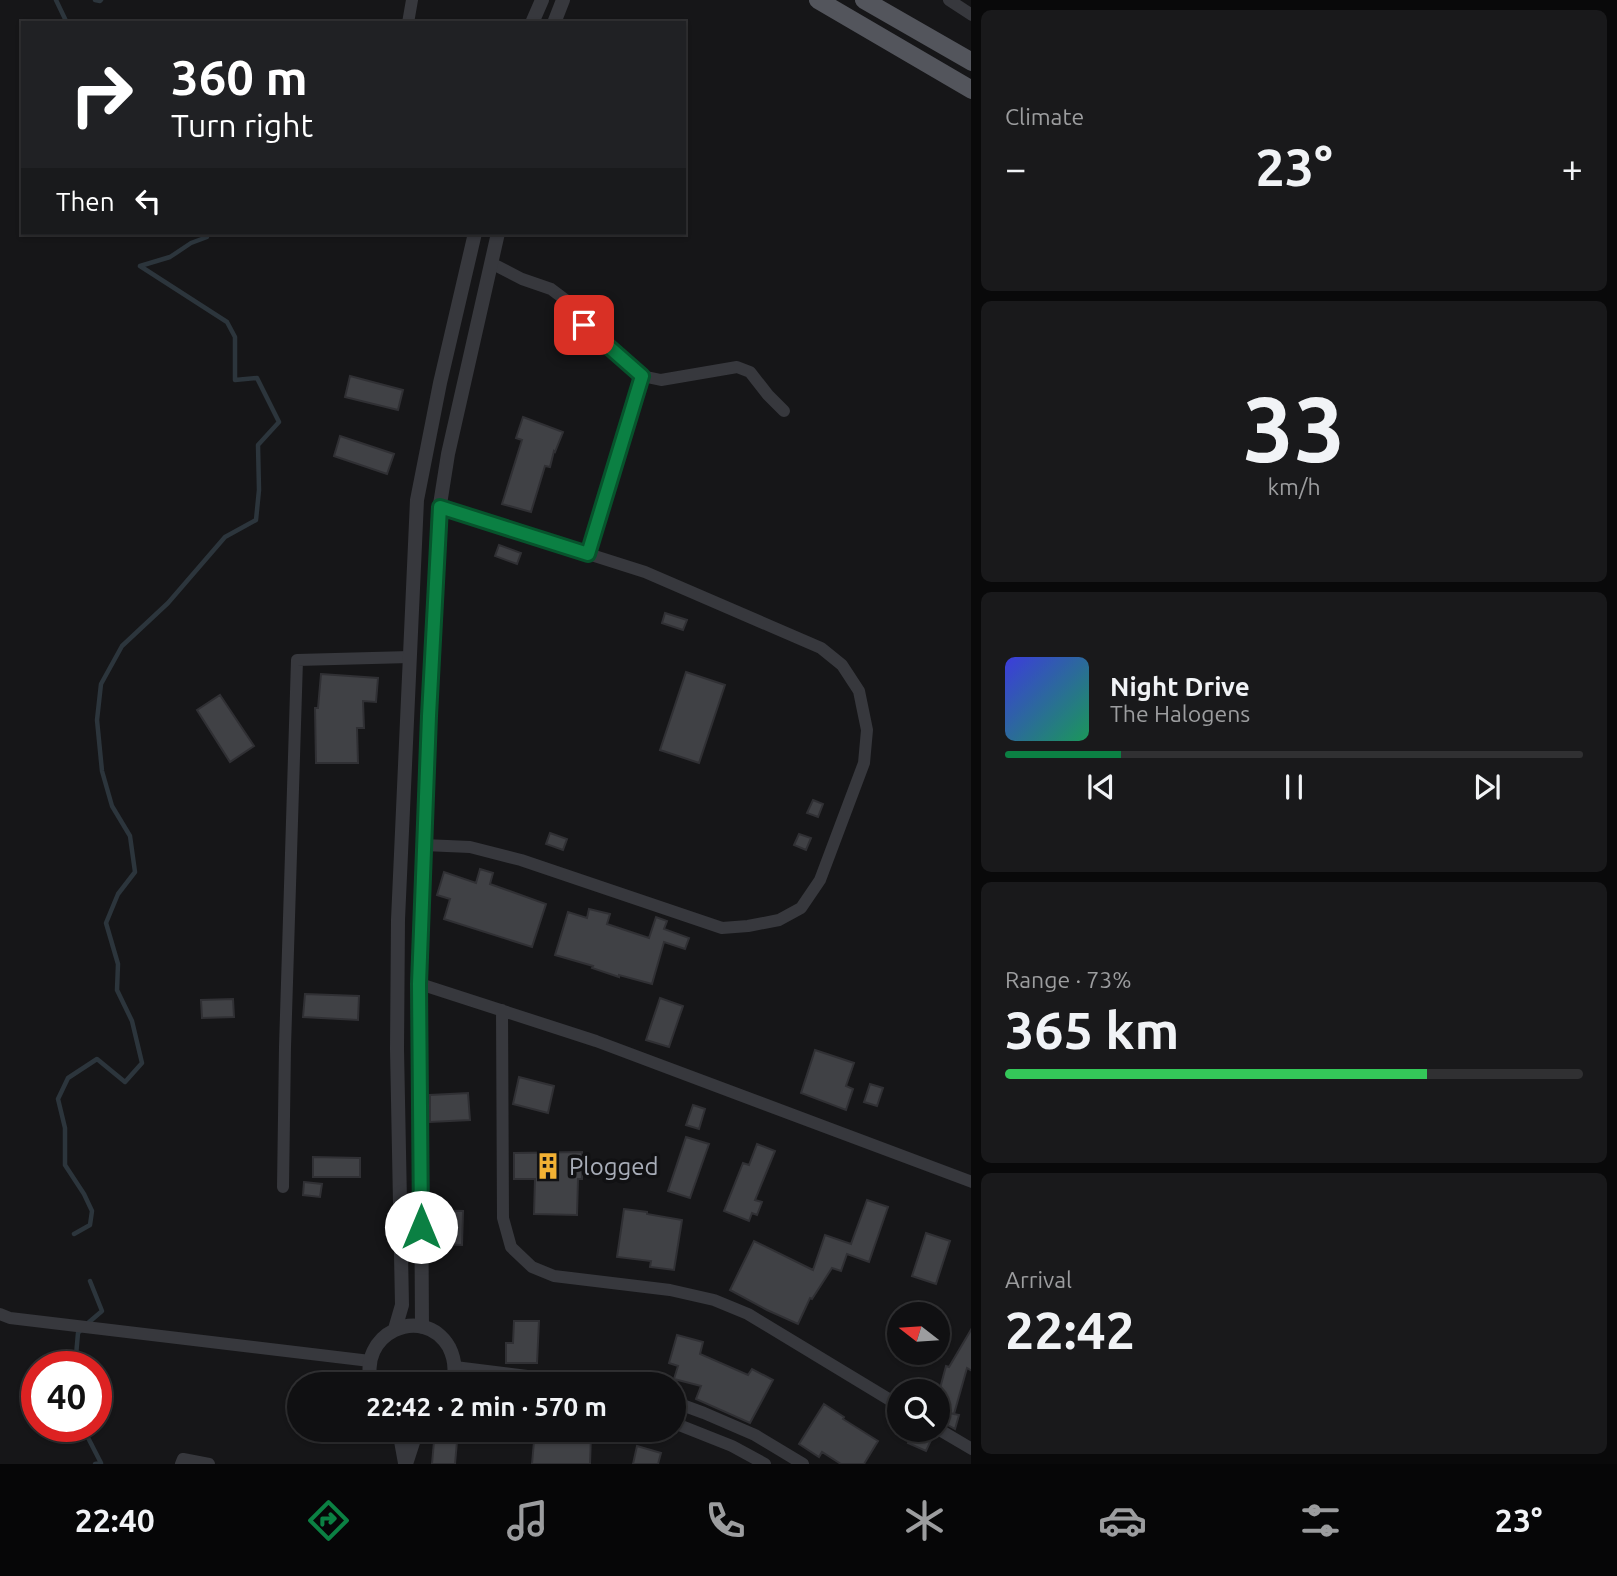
<!DOCTYPE html>
<meta charset="utf-8">
<style>
:root{--surface:#101012;--page:#19191b;--text:#f1f3f6;--muted:#9c9d9f;--line:#303032;--accent:#0b8043}
body{margin:0;font-family:Ubuntu,sans-serif;background:var(--page);color:var(--text);height:100vh;display:flex;flex-direction:column;font-size:26px;white-space:nowrap}
*{box-sizing:border-box;margin:0}
p{font-size:23px;color:var(--muted)}
.icon{flex:none;width:38px;height:38px;fill:none;stroke:currentColor;stroke-width:2;stroke-linecap:round;stroke-linejoin:round}
.map{position:relative;flex:1;overflow:hidden}
.details{display:flex;flex-direction:column;gap:10px;padding:10px;background:#09090a;width:646px}
.details>*{flex:none}
.guide{position:absolute;left:21px;top:21px;width:665px;height:214px;border-radius:0px;box-shadow:0 2px 5px #0004,0 0 0 2px var(--line);background:#202124;color:#fff;overflow:hidden}
.needle{width:46px;rotate:287deg}
.buttons{position:absolute;left:887px;top:1302px;display:grid;gap:14px}
.buttons a{display:grid;place-items:center;width:63px;height:63px;border-radius:50%;background:var(--surface);box-shadow:0 2px 5px #0004,0 0 0 2px var(--line);font-size:35px}
.speed{position:absolute;left:21px;top:1351px;display:flex;gap:14px;font-size:35px;font-weight:700;text-align:center}
.speed>*{display:grid;place-content:center;width:91px;height:91px;border-radius:50%;background:var(--surface);box-shadow:0 2px 5px #0004,0 0 0 2px var(--line);line-height:1}
.speed .limit{border:10px solid #d22;background:#fff;color:#111}
.pin{position:absolute;display:grid;place-items:center;width:60px;height:60px;color:#fff;margin:-30px;border-radius:14px;box-shadow:0 4px 10px #0006}
.me{position:absolute;width:77px;margin:-38px;rotate:0deg;stroke-linejoin:round;filter:drop-shadow(0 0 5px #0008)}
.turn{display:flex;align-items:center;gap:24px;height:147px;padding:0 35px;font-size:32px}
.turn .icon{width:91px;height:91px;stroke-width:2.5}
.turn b{display:block;font-size:49px;line-height:60px}
.then{display:flex;align-items:center;height:66px;padding:0 35px;background:#0003;gap:14px;font-size:26px}
.big{font-size:52px;font-weight:700;line-height:1.1}
.details .card{flex:1;display:flex;flex-direction:column;justify-content:center;gap:10px;min-width:0;padding:0 24px;border-radius:10px;background:var(--page)}
.details .dial{align-items:center;gap:0}
.dial b{font-size:91px;line-height:1}
.song{display:flex;align-items:center;gap:21px}
.cover{width:84px;height:84px;border-radius:10px;background:linear-gradient(135deg,hsl(240 70% 55%),hsl(150 70% 35%))}
.played{height:7px;border-radius:4px;background:linear-gradient(90deg,var(--accent) 20%,var(--line) 20%)}
.keys{display:flex;justify-content:space-around;direction:ltr}
.heat{display:flex;justify-content:space-between;align-items:center;font-size:38px;direction:ltr}
.charge{height:10px;border-radius:5px;background:linear-gradient(90deg,#34c759 73%,var(--line) 0)}
.trip{position:absolute;left:287px;top:1372px;width:399px;height:70px;border-radius:35px;background:var(--surface);box-shadow:0 2px 5px #0004,0 0 0 2px var(--line);font-weight:700;line-height:70px;text-align:center}
.tabs{display:flex;height:112px;justify-content:space-around;align-items:center;background:#060607;color:var(--muted)}
.tabs .icon{width:49px;height:49px}
.tabs .on{color:var(--accent)}
.tabs b{font-size:32px;color:var(--text)}
main{display:flex;flex:1;min-height:0}
.map>svg:first-child{display:block}
.lines{fill:none;stroke-linecap:round;stroke-linejoin:round}
.stream{stroke:#2c353c;stroke-width:4.5}
.building{fill:#404145;stroke:#303034;stroke-width:2}
.minor{stroke:#37383d;stroke-width:12}
.tertiary{stroke:#37383d;stroke-width:14}
.primary{stroke:#53555c;stroke-width:18}
.route-casing{stroke:#07532c;stroke-width:18}
.route{stroke:#0b8043;stroke-width:12}
.labels{text-anchor:middle;dominant-baseline:central;stroke-width:7;stroke-linejoin:round;paint-order:stroke}
.poi-label{font-size:24px;fill:#a8adb8;stroke:#111113;text-anchor:start}
</style>
<main>
<div class="map">
<svg width="972" height="1464" viewBox="0 0 972 1464">
<rect width="100%" height="100%" fill="#161618"/>
<g class="lines">
<path class="stream" d="M56,0L67,23
M95,0L100,1L101,0
M74,1234L90,1225L92,1211L84,1194L65,1165V1128L58,1099L68,1078L97,1059L125,1082L142,1063L132,1021L117,990L118,964L106,923L118,894L135,872L130,836L112,806L102,771L97,720L101,684L122,646L168,603L225,537L256,520L259,490L258,445L279,422L257,378L235,380V337L227,322L140,266L170,257L191,243L207,237V233
M88,1323L102,1311L90,1281
M75,1367L78,1333L82,1329
M82,1426L101,1463L95,1464"/>
</g>
<path class="building" d="M350,376L403,390L398,410L345,397Z
M523,417L563,432L555,452L554,451L550,467L545,466L531,512L502,504L522,440L516,438Z
M340,436L394,454L387,474L334,456Z
M499,545L521,553L517,564L495,556Z
M665,613L687,620L683,630L662,623Z
M686,672L725,685L699,763L660,750Z
M321,674L378,678L376,702L363,701L364,728H357L358,763H316L315,708H318Z
M220,695L254,746L230,762L197,710Z
M813,800L823,804L818,817L807,813Z
M550,833L567,839L563,850L546,844Z
M799,834L811,838L806,850L794,845Z
M480,869L493,873L490,884L546,904L532,947L444,919L450,899L437,895L444,872L476,883Z
M589,909L610,914L607,924L649,938L656,917L667,921L664,929L689,938L685,949L664,942L652,984L619,975V977L592,968L593,966L555,955L568,912L587,918Z
M305,994L359,996L358,1020L303,1017Z
M660,998L683,1006L669,1047L646,1040Z
M233,999L234,1017L202,1018L201,1000Z
M815,1050L854,1063L846,1086L853,1089L846,1110L801,1093Z
M519,1077L554,1086L548,1113L513,1104Z
M870,1084L883,1088L877,1106L864,1102Z
M468,1093L470,1120L430,1122V1095Z
M693,1105L705,1109L699,1129L686,1125Z
M686,1137L709,1144L690,1198L668,1191Z
M757,1144L775,1151L755,1200L762,1202L757,1215L752,1213L749,1221L724,1211L743,1163L749,1165Z
M582,1152V1179H578L577,1215L534,1214L535,1179H514V1153Z
M313,1157L360,1158V1177H313Z
M304,1182L322,1184L320,1197L303,1195Z
M867,1200L888,1207L869,1262L847,1254L841,1271L832,1268L812,1299L810,1298L798,1324L767,1310L730,1290L754,1241L813,1270L825,1235L851,1244Z
M624,1209L647,1212V1214L682,1220L674,1270L650,1267L651,1261L617,1257Z
M431,1210L463,1211L462,1245L431,1244Z
M926,1233L950,1241L936,1284L912,1276Z
M514,1321H539L537,1363H506V1343H513Z
M972,1328V1371L967,1368L954,1414L938,1410V1396L946,1366L949,1367Z
M677,1335L703,1342L700,1354L748,1375L752,1369L773,1380L750,1423L696,1399L701,1386L674,1379L678,1366L669,1363Z
M824,1404L844,1417L843,1419L878,1441L864,1464H841L822,1452L819,1457L799,1444Z
M949,1413L959,1415L955,1429L946,1424Z
M435,1430H458L455,1464H432Z
M535,1430L560,1431V1433L591,1434L590,1464H532Z
M913,1431L931,1440L926,1451L908,1443Z
M637,1446L661,1453L658,1464H633Z"/>
<g class="lines">
<path class="minor" d="M949,0L972,15
M408,23L412,0
M491,263L522,279L551,289L567,301L584,325L642,376L661,380L737,367L750,372L768,395L784,411
M588,554L642,376
M424,845L470,847L521,860L722,928L748,926L779,920L801,908L820,880L864,763L867,730L859,691L842,665L821,648L645,572L440,507
M420,984L596,1041L972,1182
M502,1010L503,1218L511,1247L532,1267L554,1276L670,1290L714,1300L748,1314L900,1406
M283,1187L285,1047L297,660L410,657
M0,1314L10,1318L370,1361
M455,1367L591,1384
M674,1402L704,1413L755,1435L803,1464
M674,1423L732,1446L765,1464
M938,1429L972,1449
M181,1464L183,1459L209,1464"/>
<path class="tertiary" d="M532,23L542,0
M554,23L563,0
M422,1327L420,984L429,716L438,517L448,454L498,233
M395,1329L402,1305L397,1049L398,920L417,500L440,383L475,233
M372,1384C356,1335 422,1302 449,1347C455,1359 456,1372 452,1384
M399,1430L405,1463
M406,1464L417,1430"/>
<path class="primary" d="M818,0L972,90
M864,0L972,62"/>
</g>
<g class="lines">
<defs>
<path id="route" d="M421,1227L419,984L429,716L440,507L588,554L642,376L584,325"/>
</defs>
<use href="#route" class="route-casing"/>
<use href="#route" class="route"/>
</g>
<defs>
<symbol id="building-bare" viewBox="-9 -9 18 18"><path d="M-4-6H4V6H1V3H-1V6H-4ZM-2.5-4.3h1.7v1.8h-1.7ZM.8-4.3h1.7v1.8H.8ZM-2.5-1h1.7V.8h-1.7ZM.8-1h1.7V.8H.8Z" fill="#f2b134" stroke="#111113" stroke-width="2.5" paint-order="stroke"/></symbol>
</defs>
<g fill-rule="evenodd">
<use href="#building-bare" x="529" y="1147" width="38" height="38"/>
</g>
<g class="labels">
<g class="poi-label">
<text x="569" y="1166">Plogged</text>
</g>
</g>
</svg>
<div class="buttons">
<a><svg class="needle" viewBox="-14 -14 28 28"><path d="M0-13l5 13h-10z" fill="#e53935"/><path d="M0 13l5-13h-10z" fill="#9c9d9f"/></svg></a>
<a><svg class="icon" aria-label="search" viewBox="0 0 24 24"><circle cx="10" cy="10" r="6"/><path d="M15 15l6 6"/></svg></a>
</div>
<div class="speed"><div class="limit">40</div></div>
<div class="pin" style="left:584px;top:325px;background:#d93025"><svg class="icon" aria-label="arrive" viewBox="0 0 24 24"><path d="M6 21V4h12l-3 4 3 4H6"/></svg></div>
<svg class="me" style="left:421px;top:1227px" viewBox="-20 -20 40 40"><circle r="19" fill="#fff"/><path d="M0-13L10 11 0 6-10 11z" fill="#0b8043"/></svg>
<div class="trip">22:42 · 2 min · 570 m</div>
<div class="guide">
<div class="turn"><svg class="icon" aria-label="right" viewBox="0 0 24 24"><path d="M7 20v-9h11M14 6l5 5-5 5"/></svg><div><b>360 m</b>Turn right</div></div>
<div class="then">Then<svg class="icon" aria-label="left" viewBox="0 0 24 24"><path d="M17 20v-9H6M10 6l-5 5 5 5"/></svg></div>
</div>
</div>
<section class="details">
<div class="card"><p>Climate</p>
<div class="heat"><a>−</a><b class="big">23°</b><a>+</a></div>
</div>
<div class="card dial"><b>33</b><p>km/h</p></div>
<div class="card">
<div class="song"><i class="cover"></i><div><b>Night Drive</b><p>The Halogens</p></div></div>
<div class="played"></div>
<div class="keys"><svg class="icon" aria-label="previous" viewBox="0 0 24 24"><path d="M18 5L8 12l10 7zM5 5v14"/></svg><svg class="icon" aria-label="pause" viewBox="0 0 24 24"><path d="M8 5v14M16 5v14"/></svg><svg class="icon" aria-label="next" viewBox="0 0 24 24"><path d="M6 5l10 7-10 7zM19 5v14"/></svg></div>
</div>
<div class="card"><p>Range · 73%</p><b class="big">365 km</b><div class="charge"></div></div>
<div class="card"><p>Arrival</p><b class="big">22:42</b></div>
</section>
</main>
<nav class="tabs">
<b>22:40</b>
<svg class="icon on" aria-label="directions" viewBox="0 0 24 24"><path d="M12 3l9 9-9 9-9-9zM9 14v-3h6M13 9l2 2-2 2"/></svg>
<svg class="icon" aria-label="music" viewBox="0 0 24 24"><path d="M9 18V5l10-2v13"/><circle cx="6" cy="18" r="3"/><circle cx="16" cy="16" r="3"/></svg>
<svg class="icon" aria-label="phone" viewBox="0 0 24 24"><path d="M5 4h4l2 5-3 2q2 4 5 5l2-3 5 2v4C11 20 4 13 5 4z"/></svg>
<svg class="icon" aria-label="climate" viewBox="0 0 24 24"><path d="M12 3v18M4 7l16 10M4 17L20 7"/></svg>
<svg class="icon" aria-label="car" viewBox="0 0 24 24"><path d="M5 17H2v-5l4-1 3-4h7l3 4 3 1v5h-3M9 17h6M6 11h13"/><circle cx="7" cy="17" r="2"/><circle cx="17" cy="17" r="2"/></svg>
<svg class="icon" aria-label="filters" viewBox="0 0 24 24"><path d="M4 7h16M4 17h16"/><circle cx="9" cy="7" r="2"/><circle cx="15" cy="17" r="2"/></svg>
<b>23°</b>
</nav>
